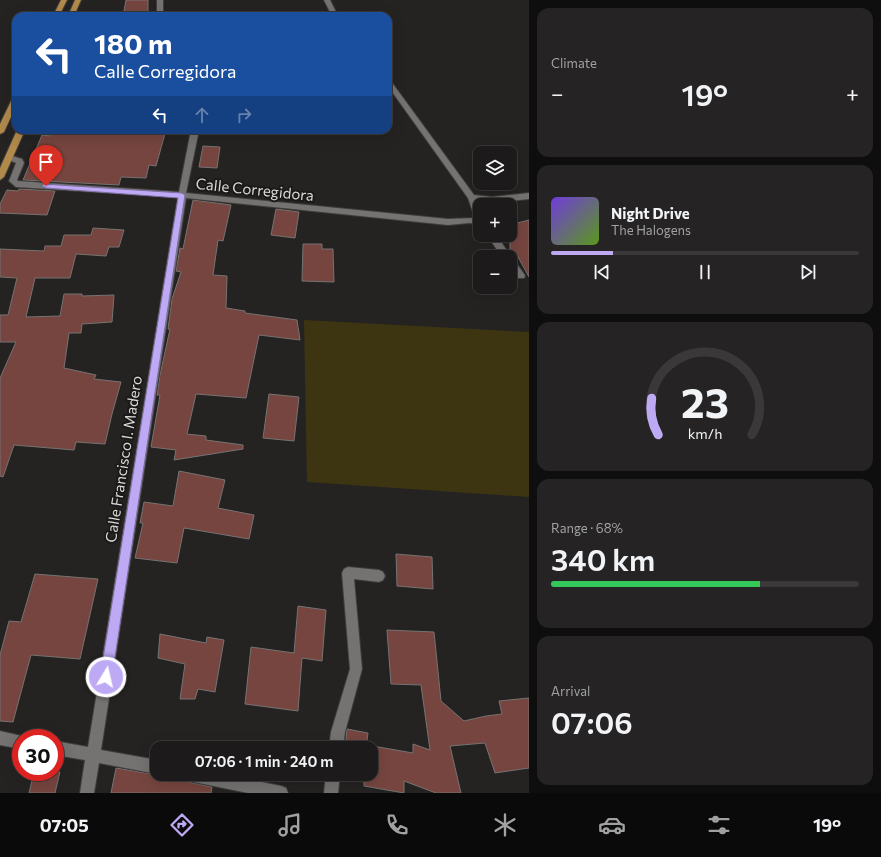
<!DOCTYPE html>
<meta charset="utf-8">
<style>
:root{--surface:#1c1a1a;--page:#252323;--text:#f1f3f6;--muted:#a0a1a2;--line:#3a3839;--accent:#bea9f5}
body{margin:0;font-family:Commissioner,sans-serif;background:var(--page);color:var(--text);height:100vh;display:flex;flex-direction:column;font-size:15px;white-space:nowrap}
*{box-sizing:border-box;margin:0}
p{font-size:13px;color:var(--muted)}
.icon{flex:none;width:22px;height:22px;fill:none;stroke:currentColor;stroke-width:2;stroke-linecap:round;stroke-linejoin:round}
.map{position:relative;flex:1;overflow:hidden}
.panel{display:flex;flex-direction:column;gap:8px;padding:8px;background:#0f0e0e;width:352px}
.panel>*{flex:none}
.hud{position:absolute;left:12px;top:12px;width:380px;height:122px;border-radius:12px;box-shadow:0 4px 16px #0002,0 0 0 1px var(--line);background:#1a4fa0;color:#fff;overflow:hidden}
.buttons{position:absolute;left:473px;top:146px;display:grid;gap:8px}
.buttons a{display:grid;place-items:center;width:44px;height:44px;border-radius:8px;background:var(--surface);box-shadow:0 4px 16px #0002,0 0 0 1px var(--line);font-size:20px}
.speed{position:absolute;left:12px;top:729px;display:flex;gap:8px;font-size:20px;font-weight:700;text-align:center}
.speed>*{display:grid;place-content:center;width:52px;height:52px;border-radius:50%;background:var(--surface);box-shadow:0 4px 16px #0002,0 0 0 1px var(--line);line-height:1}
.speed .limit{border:6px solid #d22;background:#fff;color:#111}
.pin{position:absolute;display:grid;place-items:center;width:34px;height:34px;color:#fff;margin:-41px -17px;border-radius:50% 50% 50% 0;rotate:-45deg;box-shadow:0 0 4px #0007}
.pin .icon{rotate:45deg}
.me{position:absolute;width:44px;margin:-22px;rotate:9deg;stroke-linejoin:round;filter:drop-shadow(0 0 3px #0008)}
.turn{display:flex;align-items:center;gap:14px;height:84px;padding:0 16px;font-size:18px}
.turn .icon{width:52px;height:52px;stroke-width:2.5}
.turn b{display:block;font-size:28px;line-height:34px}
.lanes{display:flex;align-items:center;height:38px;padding:0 16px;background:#0003;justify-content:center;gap:20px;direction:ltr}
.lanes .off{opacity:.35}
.big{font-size:30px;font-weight:600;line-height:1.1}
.panel .widget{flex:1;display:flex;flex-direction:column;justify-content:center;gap:6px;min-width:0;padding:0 14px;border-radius:12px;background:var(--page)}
.panel .dial{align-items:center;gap:0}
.dial svg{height:104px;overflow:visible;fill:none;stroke:var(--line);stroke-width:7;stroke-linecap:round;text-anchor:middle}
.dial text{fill:var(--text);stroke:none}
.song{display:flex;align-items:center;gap:12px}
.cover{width:48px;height:48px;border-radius:6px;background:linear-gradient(135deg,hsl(260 70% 55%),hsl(90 70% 35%))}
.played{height:4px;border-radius:2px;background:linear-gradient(90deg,var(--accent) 20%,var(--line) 20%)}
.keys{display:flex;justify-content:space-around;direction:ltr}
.heat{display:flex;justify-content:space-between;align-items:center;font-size:22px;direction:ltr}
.charge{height:6px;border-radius:3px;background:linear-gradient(90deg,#34c759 68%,var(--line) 0)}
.trip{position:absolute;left:150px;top:741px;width:228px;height:40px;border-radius:12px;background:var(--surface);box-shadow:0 4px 16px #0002,0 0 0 1px var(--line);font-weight:600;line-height:40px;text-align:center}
.dock{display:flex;height:64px;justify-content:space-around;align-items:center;background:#0b0a0a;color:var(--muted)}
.dock .icon{width:28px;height:28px}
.dock .selected{color:var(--accent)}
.dock b{font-size:18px;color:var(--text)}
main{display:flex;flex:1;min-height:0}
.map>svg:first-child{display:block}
.green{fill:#3d3511}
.building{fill:#76453f;stroke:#767372}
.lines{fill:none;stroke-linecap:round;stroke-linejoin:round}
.street-casing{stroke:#3f3e3c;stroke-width:2}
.primary-casing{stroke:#3f3e3c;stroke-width:2}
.street{fill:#757371;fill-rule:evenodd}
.primary{fill:#b1894b;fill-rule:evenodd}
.route{fill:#bea9f5;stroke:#7c6e9f}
.labels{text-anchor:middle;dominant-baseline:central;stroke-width:4;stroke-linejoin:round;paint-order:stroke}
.street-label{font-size:15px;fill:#dbd9d8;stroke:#1c1a19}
</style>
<main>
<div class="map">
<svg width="529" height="793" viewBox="0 0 529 793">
<rect width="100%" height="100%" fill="#252322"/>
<path class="green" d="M304,320L529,332V497L307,482Z"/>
<path class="building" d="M126,0H148V16H123Z
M52,130H166L156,166L149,165L146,178L121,177L119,185L23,180L42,135L50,136Z
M203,146L220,147L217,168L199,167Z
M19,189L55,191L47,215L0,213V204L7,190L18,191Z
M193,200L231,205L223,241L218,240L213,275L227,276L226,308L245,311V313L297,320L300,340L259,335L246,398L196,394L187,434L206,436V440L243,445V449L174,460L176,450L151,447L160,395H157L160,375L170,329H168L172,299L181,272L176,271L180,248L183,249Z
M276,209L299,212L295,238L271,235Z
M529,220V277L517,255L512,256L510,252V225Z
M93,228L124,230L119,247H109L106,256L76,254L70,278H35L26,317L60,316L64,294H82V296L114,295L112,322L82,324L81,333H69L64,368L96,375L94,379L121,382L112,414L105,444L76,442L74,450L14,445L3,477L0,476V378L16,342H0V315H8L17,278L0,277V249L44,251L45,246H61L64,235H91Z
M303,244H322V249H333L334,282L302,281Z
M269,394L299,397L294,441L263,438Z
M179,471L225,480L218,508L254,515L249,539L184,528L177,563L135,558L143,523H140L144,502L173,506Z
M396,554L432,557L433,589L397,586Z
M35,574L98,579L80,659L31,655L13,722L0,721V655L9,621L21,622Z
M298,606L326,610L322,661L302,658L298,711L245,704L251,647L294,653Z
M387,630L434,632L441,701L464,721L486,716L502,714L499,701L529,698V768L495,773L485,743L450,746L461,793H436L404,781V793L364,786V774H371V748H366L367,745L413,753V744L430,750L421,685L391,684Z
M160,634L206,643L207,637L224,640L215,692L198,689L195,699H180L185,664L158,658Z
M347,729L368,733L366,748H345Z
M116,768L182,779L189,782L212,787L211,793H111Z
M34,772H60L55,793H29Z"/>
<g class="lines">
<defs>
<path id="street" d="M157,0H163V16H157Z
M324,0H330L338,16H332Z
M388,79L390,80L474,195L492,197L529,193V199L492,203L477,201L480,209V224L469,223L448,225L186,198L101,750L157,760V774L99,763L94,793H80L85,760L55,755V741L88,747L178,197L16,187L9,181L16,163L5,158L9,155L22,159L24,163L17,180L18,181L179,192L191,130H199L186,193L448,219L475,218L468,198L388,86Z
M487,235H496L510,255L511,258L513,259L524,274L525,276L524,278H518L510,268V257H502Z
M348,567L379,570L383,572L385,576L383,580L379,582L354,579L362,669L345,732L343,748H329L331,732L350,669L342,573L344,569Z
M0,731L26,737L21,738V749L0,745Z
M182,774H222L281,786L286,788L288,793H248L189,781L184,779Z
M326,774H340L338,793H324Z"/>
<path id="primary" d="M61,0H67L59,16H53Z
M75,0H81L74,16H68Z
M13,97H16V106L4,132L0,134V124Z
M17,130H25L4,177L0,180V168Z"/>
</defs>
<use href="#street" class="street-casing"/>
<use href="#primary" class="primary-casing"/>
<use href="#street" class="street"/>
<use href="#primary" class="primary"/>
</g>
<path class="route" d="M43,184L182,193L185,195L112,677L110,681L106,682L102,681L100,677L178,198L46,188L42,186Z"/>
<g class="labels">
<g class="street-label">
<text transform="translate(255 189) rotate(6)">Calle Corregidora</text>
<text transform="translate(123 459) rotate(-81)">Calle Francisco I. Madero</text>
</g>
</g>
</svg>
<div class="buttons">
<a><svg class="icon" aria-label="layers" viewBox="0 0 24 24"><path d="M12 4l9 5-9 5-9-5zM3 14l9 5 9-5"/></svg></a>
<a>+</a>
<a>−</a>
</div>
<div class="speed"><div class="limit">30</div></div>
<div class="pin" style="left:46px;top:186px;background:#d93025"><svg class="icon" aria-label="arrive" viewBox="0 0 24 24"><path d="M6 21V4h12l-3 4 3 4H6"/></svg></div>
<svg class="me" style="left:106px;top:677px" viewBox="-20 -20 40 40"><circle r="17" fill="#bea9f5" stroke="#fff" stroke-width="3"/><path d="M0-11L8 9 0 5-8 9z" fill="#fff"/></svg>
<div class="trip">07:06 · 1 min · 240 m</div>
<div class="hud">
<div class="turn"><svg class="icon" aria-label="left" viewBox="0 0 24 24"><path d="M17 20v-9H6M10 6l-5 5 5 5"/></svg><div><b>180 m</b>Calle Corregidora</div></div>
<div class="lanes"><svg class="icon" aria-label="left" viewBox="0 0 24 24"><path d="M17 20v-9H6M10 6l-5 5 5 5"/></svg><svg class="icon off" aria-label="ahead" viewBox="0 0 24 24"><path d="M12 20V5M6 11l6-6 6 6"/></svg><svg class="icon off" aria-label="right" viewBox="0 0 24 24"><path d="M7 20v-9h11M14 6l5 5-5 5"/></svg></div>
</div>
</div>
<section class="panel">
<div class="widget"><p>Climate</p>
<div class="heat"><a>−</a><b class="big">19°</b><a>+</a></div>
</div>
<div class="widget">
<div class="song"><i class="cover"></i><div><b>Night Drive</b><p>The Halogens</p></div></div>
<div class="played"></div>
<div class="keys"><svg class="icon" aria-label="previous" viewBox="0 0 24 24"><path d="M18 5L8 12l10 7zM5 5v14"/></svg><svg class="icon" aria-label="pause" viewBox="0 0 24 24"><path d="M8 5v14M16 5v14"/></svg><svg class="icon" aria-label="next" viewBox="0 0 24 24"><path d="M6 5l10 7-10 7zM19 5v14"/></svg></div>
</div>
<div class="widget dial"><svg viewBox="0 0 100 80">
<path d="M14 69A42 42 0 1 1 86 69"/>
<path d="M14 69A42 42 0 0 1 9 41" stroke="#bea9f5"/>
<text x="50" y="56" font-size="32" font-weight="700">23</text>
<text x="50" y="72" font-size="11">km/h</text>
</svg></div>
<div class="widget"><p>Range · 68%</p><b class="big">340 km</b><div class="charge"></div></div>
<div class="widget"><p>Arrival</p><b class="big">07:06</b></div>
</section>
</main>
<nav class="dock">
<b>07:05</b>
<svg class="icon selected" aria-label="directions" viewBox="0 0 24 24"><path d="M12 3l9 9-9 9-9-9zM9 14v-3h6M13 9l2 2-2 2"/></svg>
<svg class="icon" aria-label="music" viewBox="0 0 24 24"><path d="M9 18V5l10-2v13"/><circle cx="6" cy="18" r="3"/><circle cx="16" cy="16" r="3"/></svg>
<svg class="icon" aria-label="phone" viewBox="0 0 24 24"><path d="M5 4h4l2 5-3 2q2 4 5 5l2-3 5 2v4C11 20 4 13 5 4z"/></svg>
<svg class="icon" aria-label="climate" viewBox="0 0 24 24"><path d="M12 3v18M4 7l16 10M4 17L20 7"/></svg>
<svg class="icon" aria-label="car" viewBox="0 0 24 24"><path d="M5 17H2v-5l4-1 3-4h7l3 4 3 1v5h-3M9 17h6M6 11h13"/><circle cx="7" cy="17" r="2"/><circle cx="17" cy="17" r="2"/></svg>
<svg class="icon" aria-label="filters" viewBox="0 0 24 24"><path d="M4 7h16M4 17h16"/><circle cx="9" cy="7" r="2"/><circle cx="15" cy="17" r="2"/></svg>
<b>19°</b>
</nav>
